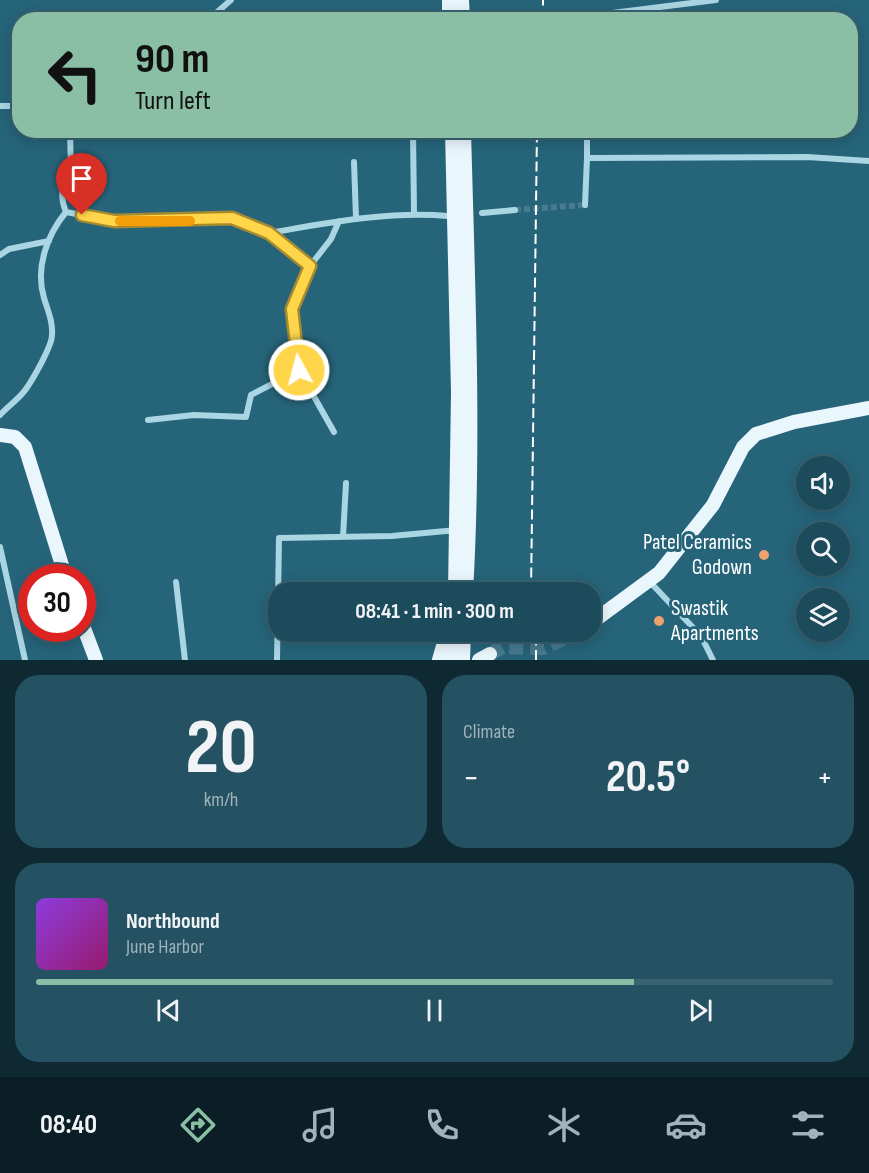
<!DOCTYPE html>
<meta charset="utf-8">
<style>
:root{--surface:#1c4b5c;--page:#255262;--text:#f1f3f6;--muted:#a0b3bb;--line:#3a6372;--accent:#8abfa5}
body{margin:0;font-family:"Sofia Sans Condensed",sans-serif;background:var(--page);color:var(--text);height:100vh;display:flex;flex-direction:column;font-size:22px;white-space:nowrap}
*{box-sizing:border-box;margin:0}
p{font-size:20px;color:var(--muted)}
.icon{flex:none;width:33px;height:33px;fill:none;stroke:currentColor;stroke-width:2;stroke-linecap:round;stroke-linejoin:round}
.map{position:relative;height:660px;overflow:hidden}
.drawer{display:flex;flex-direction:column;gap:15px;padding:15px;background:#0f2933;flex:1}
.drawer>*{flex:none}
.hud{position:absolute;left:12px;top:12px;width:846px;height:126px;border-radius:24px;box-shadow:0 3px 15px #0003,0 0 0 2px var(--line);background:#8abfa5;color:#111;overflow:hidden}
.buttons{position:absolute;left:796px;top:456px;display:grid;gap:12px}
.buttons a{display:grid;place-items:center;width:54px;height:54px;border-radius:50%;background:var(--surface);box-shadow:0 3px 15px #0003,0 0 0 2px var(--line);font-size:30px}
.speed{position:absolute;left:18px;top:564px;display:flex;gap:12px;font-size:30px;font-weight:700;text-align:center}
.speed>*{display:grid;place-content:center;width:78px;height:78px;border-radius:50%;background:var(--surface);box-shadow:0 3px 15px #0003,0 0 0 2px var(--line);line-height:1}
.speed .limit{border:9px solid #d22;background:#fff;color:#111}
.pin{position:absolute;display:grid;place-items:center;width:51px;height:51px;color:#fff;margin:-62px -26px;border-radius:50% 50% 50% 0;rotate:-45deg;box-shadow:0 0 6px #0007}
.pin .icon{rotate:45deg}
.me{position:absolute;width:66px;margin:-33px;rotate:353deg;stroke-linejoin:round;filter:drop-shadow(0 0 4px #0008)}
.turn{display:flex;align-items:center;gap:21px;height:126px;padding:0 24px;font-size:27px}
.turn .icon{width:78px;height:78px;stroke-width:2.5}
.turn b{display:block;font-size:42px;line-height:51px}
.big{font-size:45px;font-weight:700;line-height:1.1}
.drawer .widget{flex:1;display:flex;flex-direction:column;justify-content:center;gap:9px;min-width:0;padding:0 21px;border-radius:24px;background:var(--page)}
.drawer .dial{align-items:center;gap:0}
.dial b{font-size:78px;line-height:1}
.song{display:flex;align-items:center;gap:18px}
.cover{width:72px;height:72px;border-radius:9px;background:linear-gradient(135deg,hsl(270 70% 55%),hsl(320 70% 35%))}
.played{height:6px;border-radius:3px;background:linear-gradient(90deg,var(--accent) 75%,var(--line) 75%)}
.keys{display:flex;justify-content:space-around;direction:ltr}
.heat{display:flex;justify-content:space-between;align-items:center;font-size:33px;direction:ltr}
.drawer .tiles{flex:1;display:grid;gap:15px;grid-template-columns:1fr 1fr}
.widget:last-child{grid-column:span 2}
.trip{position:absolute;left:268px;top:582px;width:333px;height:60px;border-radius:24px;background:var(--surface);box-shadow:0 3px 15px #0003,0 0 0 2px var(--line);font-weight:700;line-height:60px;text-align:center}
.dock{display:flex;height:96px;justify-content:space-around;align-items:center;background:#0b1e25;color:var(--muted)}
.dock .icon{width:42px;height:42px}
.dock .on{color:var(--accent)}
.dock b{font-size:27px;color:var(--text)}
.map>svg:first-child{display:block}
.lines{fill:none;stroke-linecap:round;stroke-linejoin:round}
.street-tunnel{stroke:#477b8e;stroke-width:6;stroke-dasharray:6 3;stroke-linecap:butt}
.primary-tunnel{stroke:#477b8e;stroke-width:14;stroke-dasharray:14 7;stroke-linecap:butt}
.street{stroke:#aad6e3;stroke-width:6}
.primary{stroke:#e9f6fc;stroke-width:14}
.rail{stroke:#fff;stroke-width:2;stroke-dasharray:10 4.5;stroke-linecap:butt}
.route-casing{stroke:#a68a30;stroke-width:15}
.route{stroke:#ffd54a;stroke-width:10}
.slow{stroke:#f59e0b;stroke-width:10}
.poi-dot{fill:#eca16f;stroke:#26647a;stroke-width:2}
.labels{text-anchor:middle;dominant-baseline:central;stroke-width:6;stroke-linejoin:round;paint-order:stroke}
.poi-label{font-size:22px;fill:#fff;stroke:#26647a;text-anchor:end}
</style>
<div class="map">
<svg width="869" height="660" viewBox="0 0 869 660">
<rect width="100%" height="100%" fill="#26647a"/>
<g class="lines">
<path class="street-tunnel" d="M515,210L585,205"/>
<path class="primary-tunnel" d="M490,654L503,647L544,648L571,635"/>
<path class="street" d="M208,20L231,0
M588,20V16L716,0
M0,106H20
M413,130L414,213
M587,158V130
M354,162L356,218
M585,205L587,158L807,157L869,161
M66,212L114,221L232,218L269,233L310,266
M482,213L515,210
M269,233C328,223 387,211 448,216
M0,255L9,249L49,241
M0,415C8,406 19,399 26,389C33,379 52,346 52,335C53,322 48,311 44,298C35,268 47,235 66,212C60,197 61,186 71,173L70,130
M148,420L194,415L246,417L251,395L299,370
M334,432L299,370L292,309L310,266L331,239L339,221
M343,537L346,483
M0,547L25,660
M649,581L701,636L713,660
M176,582L185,660
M277,660L279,538L392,536L457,530"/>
<path class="primary" d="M449,0V20
M462,0L463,20
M452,130L458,392L455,592
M464,130C468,284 475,439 466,592
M0,435L15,437L25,447L66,578
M82,623L96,660
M591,623L659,573L713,505L743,447L756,434L794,422L869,408
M571,635L577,632
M439,660L447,632
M451,660L453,632
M463,660L464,632
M479,660L490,654"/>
<path class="rail" d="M543,20V0
M531,592L537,130
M536,660V632"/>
</g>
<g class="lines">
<defs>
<path id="route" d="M82,215L114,221L232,218L269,233L310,266L292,309L299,370"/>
</defs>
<use href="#route" class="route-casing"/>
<use href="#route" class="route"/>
<path class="slow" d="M120,221H190"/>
</g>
<g class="poi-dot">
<circle cx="764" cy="555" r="6"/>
<circle cx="659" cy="621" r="6"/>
</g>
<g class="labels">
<g class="poi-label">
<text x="752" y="542">Patel Ceramics<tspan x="752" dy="25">Godown</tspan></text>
<text x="671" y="608" text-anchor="start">Swastik<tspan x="671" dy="25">Apartments</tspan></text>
</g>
</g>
</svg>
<div class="buttons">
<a><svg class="icon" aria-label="sound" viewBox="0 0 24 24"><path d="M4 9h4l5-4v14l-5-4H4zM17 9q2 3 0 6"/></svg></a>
<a><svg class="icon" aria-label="search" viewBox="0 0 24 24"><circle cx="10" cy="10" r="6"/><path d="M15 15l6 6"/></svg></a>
<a><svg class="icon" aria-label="layers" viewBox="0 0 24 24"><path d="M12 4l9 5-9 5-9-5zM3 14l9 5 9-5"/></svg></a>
</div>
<div class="speed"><div class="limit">30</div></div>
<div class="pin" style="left:82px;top:215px;background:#d93025"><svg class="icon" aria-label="arrive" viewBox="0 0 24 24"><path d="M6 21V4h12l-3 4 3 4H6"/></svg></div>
<svg class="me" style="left:299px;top:370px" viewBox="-20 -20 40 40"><circle r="17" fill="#ffd54a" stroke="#fff" stroke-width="3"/><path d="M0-11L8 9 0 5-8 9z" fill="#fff"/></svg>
<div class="trip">08:41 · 1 min · 300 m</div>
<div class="hud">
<div class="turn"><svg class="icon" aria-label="left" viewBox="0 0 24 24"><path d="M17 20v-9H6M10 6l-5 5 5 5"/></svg><div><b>90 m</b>Turn left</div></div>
</div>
</div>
<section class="drawer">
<div class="tiles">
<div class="widget dial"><b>20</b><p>km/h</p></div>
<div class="widget"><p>Climate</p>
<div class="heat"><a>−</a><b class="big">20.5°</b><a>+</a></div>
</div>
<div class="widget">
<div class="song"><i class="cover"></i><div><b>Northbound</b><p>June Harbor</p></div></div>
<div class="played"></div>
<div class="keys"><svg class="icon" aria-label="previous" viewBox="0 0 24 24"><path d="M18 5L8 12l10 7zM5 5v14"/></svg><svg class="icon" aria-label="pause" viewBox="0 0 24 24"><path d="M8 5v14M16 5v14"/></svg><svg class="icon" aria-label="next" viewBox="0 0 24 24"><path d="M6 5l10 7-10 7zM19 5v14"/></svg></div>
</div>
</div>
</section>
<nav class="dock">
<b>08:40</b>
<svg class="icon on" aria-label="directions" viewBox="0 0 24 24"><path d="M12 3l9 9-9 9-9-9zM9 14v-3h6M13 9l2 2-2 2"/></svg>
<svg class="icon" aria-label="music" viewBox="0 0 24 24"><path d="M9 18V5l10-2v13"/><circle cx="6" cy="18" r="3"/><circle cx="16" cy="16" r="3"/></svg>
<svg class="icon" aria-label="phone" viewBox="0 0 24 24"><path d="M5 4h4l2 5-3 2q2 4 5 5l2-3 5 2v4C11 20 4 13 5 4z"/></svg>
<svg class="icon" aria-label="climate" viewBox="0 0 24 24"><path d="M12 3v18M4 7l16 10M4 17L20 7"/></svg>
<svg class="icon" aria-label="car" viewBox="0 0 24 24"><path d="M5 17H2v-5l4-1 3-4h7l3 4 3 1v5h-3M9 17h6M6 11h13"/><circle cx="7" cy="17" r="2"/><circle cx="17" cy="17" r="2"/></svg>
<svg class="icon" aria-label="filters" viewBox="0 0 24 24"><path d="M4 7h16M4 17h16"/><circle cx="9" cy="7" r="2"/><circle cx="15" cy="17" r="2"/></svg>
</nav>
